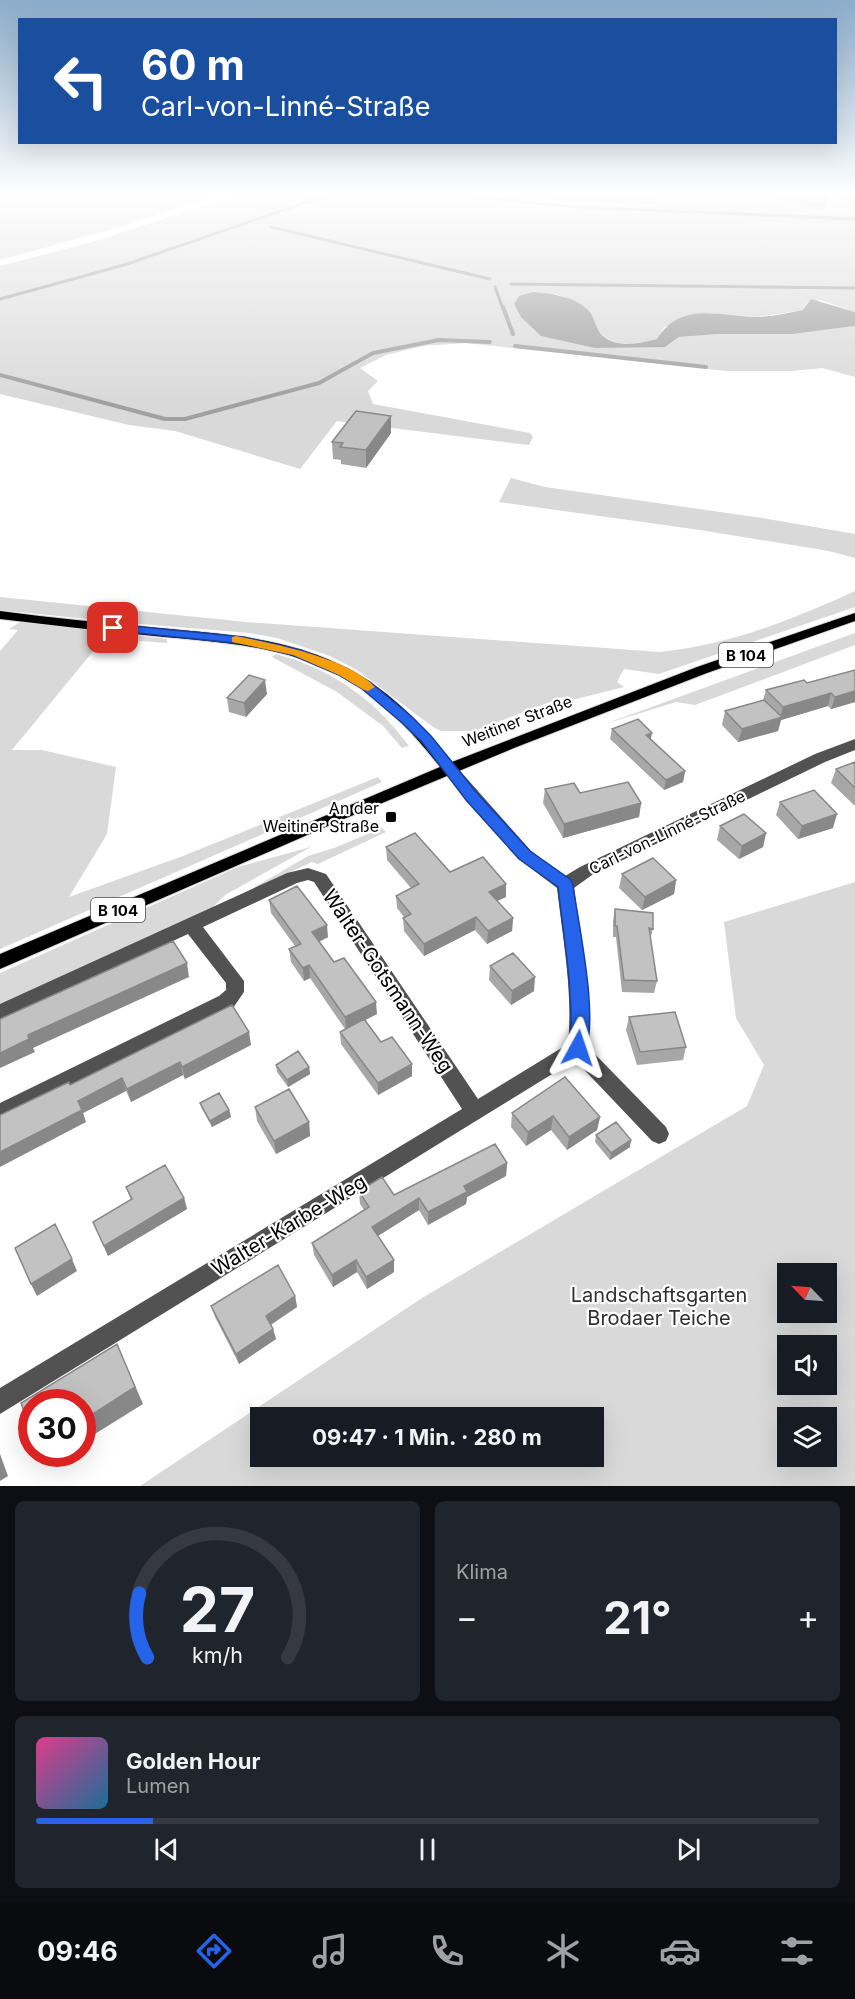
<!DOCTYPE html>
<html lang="de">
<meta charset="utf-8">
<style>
:root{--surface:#171b24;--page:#20242c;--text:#f1f3f6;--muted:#9ea1a6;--line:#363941;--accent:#2563eb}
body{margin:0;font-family:Inter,sans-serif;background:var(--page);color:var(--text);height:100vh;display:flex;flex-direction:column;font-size:22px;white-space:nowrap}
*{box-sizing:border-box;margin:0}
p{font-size:20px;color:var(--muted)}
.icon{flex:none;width:33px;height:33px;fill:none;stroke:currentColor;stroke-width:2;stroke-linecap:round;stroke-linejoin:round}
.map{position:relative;height:1486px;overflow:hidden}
.details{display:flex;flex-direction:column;gap:15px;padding:15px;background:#0d0f14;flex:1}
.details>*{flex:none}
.banner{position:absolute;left:18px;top:18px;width:819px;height:126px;border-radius:0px;box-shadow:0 6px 24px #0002;background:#1a4fa0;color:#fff;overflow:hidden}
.needle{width:39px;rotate:295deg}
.fabs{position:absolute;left:777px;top:1263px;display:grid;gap:12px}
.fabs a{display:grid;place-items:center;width:60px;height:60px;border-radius:0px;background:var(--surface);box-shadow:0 6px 24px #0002;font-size:30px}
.speed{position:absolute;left:18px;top:1389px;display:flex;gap:12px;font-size:30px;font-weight:700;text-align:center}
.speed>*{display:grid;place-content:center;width:78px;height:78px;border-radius:50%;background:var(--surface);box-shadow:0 6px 24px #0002;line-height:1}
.speed .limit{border:9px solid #d22;background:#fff;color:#111}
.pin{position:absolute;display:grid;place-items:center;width:51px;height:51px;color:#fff;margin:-26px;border-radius:12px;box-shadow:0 3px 9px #0006}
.me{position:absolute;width:66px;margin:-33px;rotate:5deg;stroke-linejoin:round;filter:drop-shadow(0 0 4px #0008)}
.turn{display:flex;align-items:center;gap:21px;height:126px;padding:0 24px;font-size:27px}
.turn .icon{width:78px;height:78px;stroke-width:2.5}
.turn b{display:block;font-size:42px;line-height:51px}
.big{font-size:45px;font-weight:700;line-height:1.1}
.details .tile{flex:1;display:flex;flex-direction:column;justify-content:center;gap:9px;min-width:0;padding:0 21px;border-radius:9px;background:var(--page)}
.details .dial{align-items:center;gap:0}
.dial svg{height:156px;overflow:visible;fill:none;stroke:var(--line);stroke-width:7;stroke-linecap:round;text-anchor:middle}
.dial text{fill:var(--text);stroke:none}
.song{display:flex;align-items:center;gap:18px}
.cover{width:72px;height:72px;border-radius:9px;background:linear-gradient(135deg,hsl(330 70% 55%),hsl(200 70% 35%))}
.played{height:6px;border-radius:3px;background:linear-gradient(90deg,var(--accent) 15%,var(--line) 15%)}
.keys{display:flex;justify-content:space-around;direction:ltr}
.heat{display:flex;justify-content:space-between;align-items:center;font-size:33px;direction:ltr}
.details .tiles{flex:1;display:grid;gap:15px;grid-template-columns:1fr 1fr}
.tile:last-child{grid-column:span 2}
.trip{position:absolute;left:250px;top:1407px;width:354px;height:60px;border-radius:0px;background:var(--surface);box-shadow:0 6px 24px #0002;font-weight:700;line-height:60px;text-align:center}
.dock{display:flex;height:96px;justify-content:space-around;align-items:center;background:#090b0e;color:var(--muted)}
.dock .icon{width:42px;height:42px}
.dock .active{color:var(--accent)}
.dock b{font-size:27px;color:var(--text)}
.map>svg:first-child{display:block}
.green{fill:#d9d9d9;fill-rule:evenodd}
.water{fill:#a0a0a0}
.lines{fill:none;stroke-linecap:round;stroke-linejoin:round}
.stream-far1{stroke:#a0a0a0;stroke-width:3}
.stream{stroke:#a0a0a0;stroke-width:4}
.major-casing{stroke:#dbdbdb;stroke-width:2}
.minor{fill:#525252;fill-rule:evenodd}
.major{fill:#000;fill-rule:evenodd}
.wall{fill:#a7a7a7}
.shaded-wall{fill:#888}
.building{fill:#c2c2c2;stroke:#888;stroke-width:1.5}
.route{fill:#2563eb;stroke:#184099;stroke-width:1.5}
.slow{fill:#f59e0b}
.poi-dot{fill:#000;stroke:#fff;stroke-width:2}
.labels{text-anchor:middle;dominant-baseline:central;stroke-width:4.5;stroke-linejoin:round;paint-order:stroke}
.shield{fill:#fff;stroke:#4c4c4c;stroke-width:1.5}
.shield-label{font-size:15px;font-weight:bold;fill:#000}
.street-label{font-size:16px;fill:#000;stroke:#fff}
.poi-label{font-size:16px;fill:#000;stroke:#fff;text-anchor:end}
.near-street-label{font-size:20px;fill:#000;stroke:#fff}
.near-park-label{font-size:20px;fill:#303030;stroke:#fff}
</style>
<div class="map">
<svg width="855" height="1486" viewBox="0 0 855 1486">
<rect width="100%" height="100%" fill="#fff"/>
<path class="green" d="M0,195H219L106,231L0,260Z
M238,195H445L570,208L855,221V312L820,300L807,303L804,310L757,317L709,313L664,327L657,339C640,343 617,349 603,335C596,329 594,318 588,311C579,302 567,298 555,294L541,336L665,347L679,337L718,334H793L855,326V377L822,368L792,371H726L466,343L423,346L386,355L360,368L378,381L368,391L373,404L530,433L533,437L529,445L337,421L300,469L175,431L129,425L0,394V266L92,242Z
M469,195H855V217L565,205Z
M511,478L545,487L762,518L855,534V558L829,551L700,530L499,502Z
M855,591V607L659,674L624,669L617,682L624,687L568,701L563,697L474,731H441L433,727L357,670L330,656L277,638L250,633L116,622L0,610V597L246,622L660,652C729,645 792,620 855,591Z
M20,622L167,639V643L104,638L12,750H42L116,767L107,834L69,897L183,856L378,777L382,782L0,949V651L18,630L9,629Z
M855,633V645L695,705L676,702L605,724Z
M276,654C334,670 374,699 409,746L402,748L383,726L337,692L272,657Z
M382,828L386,832L318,864L312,862L243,894L308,856L334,848Z
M311,847L225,895L211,909L0,1007V973L238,867Z
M855,882V1486H140L422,1298L747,1106L764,1065L736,1018L724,922ZM788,1274H826V1312H788ZM788,1346H826V1384H788ZM261,1418H594V1456H261ZM788,1418H826V1456H788Z"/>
<path class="water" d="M445,195H469L565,205L855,217V221L570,208Z
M533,292C552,294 575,296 589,311C595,318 596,330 603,336C618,349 640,343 657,339C680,301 720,316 756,317C772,317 788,313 803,310L811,299L855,312V326L793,334H718L679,337L665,347L595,348L541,336L521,317L514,304L519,296Z"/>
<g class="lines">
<path class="stream-far1" d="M271,227L490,279
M511,284L855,288
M495,287L503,309
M0,299L124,265L327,195"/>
<path class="stream" d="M503,307L513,334
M515,346L706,367
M0,375L165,419H185L319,383L373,353L439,340L490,342"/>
<defs>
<path id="major" d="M0,611C53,618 105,623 158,628C224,634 293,638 352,671C392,693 424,726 452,762L697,667L855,613V621L707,673L514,748L344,819L0,969V954L440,767C412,731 380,697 340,675C282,645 218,642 154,636C103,631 51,625 0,619Z"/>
</defs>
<use href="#major" class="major-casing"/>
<path class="minor" d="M855,739V750L825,762L592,875L574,888L588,987L587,1046L666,1127L669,1134L666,1141L659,1144L652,1141L575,1060L0,1414V1388L462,1109L314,882L308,880L297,883L203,927L244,981V992L233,1008L0,1122V1103L219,996L226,990V983L188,934L0,1021V1004L287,873L308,868L326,874L478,1099L568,1044C573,992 563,940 557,888L519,859L444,772L441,768L444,764H454L531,851L565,876L580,867L815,754Z"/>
<use href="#major" class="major"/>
</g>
<path class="wall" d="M541,195H652L654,199V204L556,200V197Z
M669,195H685L682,197Z
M782,195H826L824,210L783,200Z
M839,195H855V204H852Z
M391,433L366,468L341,464V460L333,459L332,442Z
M855,669V702L831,709L828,706L781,720L778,731L738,742L722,725L725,711L763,700L766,690L807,683L855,670Z
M267,694L246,717L229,712L227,698Z
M612,729L651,739L685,771L683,782L664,790L610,739Z
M855,762V805H854L831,783L836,769Z
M545,789L580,793L641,803L639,817L563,838L543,803Z
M780,802L833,828L798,839L776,815Z
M720,826L766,833L763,847L739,859L717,840Z
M386,847L450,872L506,884V897L497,901L513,918L512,931L487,944L475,930L424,956L404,931L403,918L404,917L397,908L396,896L411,888L387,860Z
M622,874L676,880L674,894L642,910L619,888Z
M269,900L328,937L319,942L334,962L377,1014L365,1020L381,1042L412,1064V1076L378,1095L341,1044L340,1032L345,1029L310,978L304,981L291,962L289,949L295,946L271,913Z
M615,909L653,929L650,940L657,981L654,993L622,992L616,937H613V921Z
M490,966L534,991L511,1005L489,980Z
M629,1017L686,1047L683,1060L637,1065L626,1030Z
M251,1045L185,1079L183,1075L131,1102L126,1091L83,1113L86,1122L70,1085Z
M276,1065L309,1067L310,1074L288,1087L277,1072Z
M200,1103L229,1110L231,1117L212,1127L202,1109Z
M255,1107L309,1122L310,1136L276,1154L257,1121Z
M512,1113L600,1117L597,1130L567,1150L551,1130L526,1146L511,1127Z
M596,1135L630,1147L610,1160L595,1142Z
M507,1163L506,1176L467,1197L466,1204L428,1225L419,1210L378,1236L394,1272L367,1289L357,1272L333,1287L314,1255L312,1243L364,1210L360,1204L359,1191L394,1195Z
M126,1187L184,1198L187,1209L108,1256L93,1222L131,1200Z
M295,1296L297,1307L271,1325L276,1339L239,1364L215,1317L211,1306Z"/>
<path class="shaded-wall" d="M391,416V433L366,468V450Z
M265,680L267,694L246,717L244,703Z
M855,691V702L831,709L835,697Z
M831,693L828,706L781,720L778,731L738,742L742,729L780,718L783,707Z
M652,733L650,743L646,735Z
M685,771L683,782L664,790L666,780Z
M641,803L639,817L563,838L564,824Z
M837,814L833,828L798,839L802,826Z
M766,833L763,847L739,859L742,846Z
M676,880L674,894L642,910L645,897Z
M506,884V897L488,905L489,892Z
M476,917L475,930L424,956V944Z
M513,918L512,931L487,944L488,931Z
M327,925L328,937L313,945L312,932Z
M187,963L189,977L33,1048L35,1052L0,1068V1053L28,1035Z
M309,965L310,978L304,981L303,968Z
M535,977L534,991L511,1005L512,991Z
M376,1002L377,1014L346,1030L345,1017Z
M249,1032L251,1045L185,1079L182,1067Z
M180,1062L183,1075L131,1102L127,1089Z
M412,1064V1076L378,1095V1083Z
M309,1067L310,1074L288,1087L287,1080Z
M122,1078L126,1091L83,1113L86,1122L0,1167V1152L78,1101Z
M229,1110L231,1117L212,1127L210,1121Z
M553,1116L551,1130L526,1146L528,1132Z
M600,1117L597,1130L567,1150L569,1137Z
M309,1122L310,1136L276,1154L274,1141Z
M631,1140L630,1147L610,1160L611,1153Z
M507,1163L506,1176L467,1197L466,1204L428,1225V1212L464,1186Z
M184,1198L187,1209L108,1256L104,1246Z
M419,1198V1210L373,1239L372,1227Z
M72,1259L77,1271L37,1296L31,1284Z
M356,1260L357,1272L333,1287L332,1275Z
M394,1260V1272L367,1289L366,1277Z
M295,1296L297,1307L268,1326L266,1316Z
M273,1329L276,1339L239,1364L236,1354Z
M117,1344L143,1404L82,1442V1421Z
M0,1454L8,1476L0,1481Z
M40,1454H65L47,1465Z"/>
<path class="building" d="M557,195H652L654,199L556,196Z
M784,195H826L825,205L784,196Z
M846,195H855V200H853Z
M356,411L391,416L366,450L340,447L343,443L332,442Z
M855,670V691L835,697L831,693L783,707L766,690L804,680L807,683Z
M249,675L265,680L244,703L227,698Z
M764,700L782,717L742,729L725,711Z
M638,719L652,733L646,735L685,771L666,780L612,729Z
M855,762V788L836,769Z
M628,782L641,803L564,824L545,789L574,783L580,793Z
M814,790L837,814L802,826L780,802Z
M744,814L766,833L742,846L720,826Z
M415,833L450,872L483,857L506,884L489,892L513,918L488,931L476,917L424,944L403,918L411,914L396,896L419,884L386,847Z
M653,858L676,880L645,897L622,874Z
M297,886L327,925L312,932L334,962L344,958L376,1002L345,1017L309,965L303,968L289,949L301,944L269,900Z
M615,909L653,913V929L649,928L657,981L624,980L617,926H615Z
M173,941L187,963L28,1035L29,1039L0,1053V1019Z
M513,953L535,977L512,991L490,966Z
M232,1005L249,1032L182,1067L180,1062L127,1089L122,1078L78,1101L82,1110L0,1152V1115L69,1082L70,1085Z
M675,1012L686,1047L640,1052L629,1017Z
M364,1019L381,1042L392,1037L412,1064L378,1083L340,1032Z
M298,1051L309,1067L287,1080L276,1065Z
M565,1077L600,1117L569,1137L553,1116L528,1132L512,1113Z
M289,1089L309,1122L274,1141L255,1107Z
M219,1093L229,1110L210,1121L200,1103Z
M616,1122L631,1140L611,1153L596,1135Z
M495,1144L507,1163L464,1186L467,1192L428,1212L419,1198L372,1227L394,1260L366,1277L356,1260L332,1275L312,1243L369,1207L359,1191L382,1177L394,1195Z
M165,1165L184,1198L104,1246L93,1222L132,1199L126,1187Z
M55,1224L72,1259L31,1284L15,1248Z
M278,1265L295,1296L266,1316L273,1329L236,1354L211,1306Z
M117,1344L135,1387L82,1421V1402H32V1433L21,1403Z"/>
<linearGradient id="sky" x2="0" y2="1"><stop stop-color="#8baccb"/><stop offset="0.48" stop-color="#fff"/><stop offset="1" stop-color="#fff" stop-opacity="0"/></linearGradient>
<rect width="855" height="403" fill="url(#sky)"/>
<path class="route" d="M113,624L244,637L301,650L348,669L370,682L411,716L431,736L477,793L530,851L571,880L573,885C578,923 600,1021 584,1054L578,1056L571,1054C567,1044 572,1033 571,1022C571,977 563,932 558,887L519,859L466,800L422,742L401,722L361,688L339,675L292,655L244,644L109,630L107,628Z"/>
<path class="slow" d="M236,636C274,644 349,658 375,687L368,691L364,690L339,675L293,655L232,642V637Z"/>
<rect class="poi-dot" x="385" y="811" width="12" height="12" rx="3"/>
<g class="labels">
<g class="shield">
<rect x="719" y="643" width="54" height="24" rx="4.5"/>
<rect x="91" y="898" width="54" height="24" rx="4.5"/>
</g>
<g class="shield-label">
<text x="746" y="655">B 104</text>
<text x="118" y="910">B 104</text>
</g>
<g class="street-label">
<text transform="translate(517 721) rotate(-21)">Weitiner Straße</text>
<text transform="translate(667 832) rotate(-26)">Carl-von-Linné-Straße</text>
</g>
<g class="poi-label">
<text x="379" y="808">An der<tspan x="379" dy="18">Weitiner Straße</tspan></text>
</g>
<g class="near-street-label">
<text transform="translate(388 981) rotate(56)">Walter-Gotsmann-Weg</text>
<text transform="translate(289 1225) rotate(-31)">Walter-Karbe-Weg</text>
</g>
<g class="near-park-label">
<text x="659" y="1295">Landschaftsgarten<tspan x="659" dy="23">Brodaer Teiche</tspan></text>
</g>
</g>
</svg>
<div class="fabs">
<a><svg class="needle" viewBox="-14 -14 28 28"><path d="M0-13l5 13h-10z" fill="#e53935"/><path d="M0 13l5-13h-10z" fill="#9ea1a6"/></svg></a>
<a><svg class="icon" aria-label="sound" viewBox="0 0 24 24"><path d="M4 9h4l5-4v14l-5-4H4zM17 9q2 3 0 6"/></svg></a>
<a><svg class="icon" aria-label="layers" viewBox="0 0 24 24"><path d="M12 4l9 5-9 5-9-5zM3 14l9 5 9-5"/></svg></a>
</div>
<div class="speed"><div class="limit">30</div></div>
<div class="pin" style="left:113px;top:628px;background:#d93025"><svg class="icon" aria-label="arrive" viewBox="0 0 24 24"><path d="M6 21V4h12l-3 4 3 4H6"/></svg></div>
<svg class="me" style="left:578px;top:1048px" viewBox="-20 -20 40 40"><path d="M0-17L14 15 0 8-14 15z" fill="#2563eb" stroke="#fff" stroke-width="4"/></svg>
<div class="trip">09:47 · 1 Min. · 280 m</div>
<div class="banner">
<div class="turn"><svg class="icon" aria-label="left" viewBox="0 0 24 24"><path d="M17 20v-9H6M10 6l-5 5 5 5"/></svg><div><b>60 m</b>Carl-von-Linné-Straße</div></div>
</div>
</div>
<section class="details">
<div class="tiles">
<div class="tile dial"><svg viewBox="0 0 100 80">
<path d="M14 69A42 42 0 1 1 86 69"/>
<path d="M14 69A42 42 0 0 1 10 36" stroke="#2563eb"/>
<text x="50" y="56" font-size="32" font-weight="700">27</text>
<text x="50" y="72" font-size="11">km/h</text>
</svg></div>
<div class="tile"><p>Klima</p>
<div class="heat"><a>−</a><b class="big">21°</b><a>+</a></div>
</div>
<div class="tile">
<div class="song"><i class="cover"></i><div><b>Golden Hour</b><p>Lumen</p></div></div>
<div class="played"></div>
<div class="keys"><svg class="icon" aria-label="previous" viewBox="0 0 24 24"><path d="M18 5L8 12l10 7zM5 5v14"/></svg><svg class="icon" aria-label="pause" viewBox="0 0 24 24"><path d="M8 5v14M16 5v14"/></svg><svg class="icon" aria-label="next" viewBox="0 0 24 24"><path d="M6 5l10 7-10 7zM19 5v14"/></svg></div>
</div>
</div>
</section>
<nav class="dock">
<b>09:46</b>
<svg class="icon active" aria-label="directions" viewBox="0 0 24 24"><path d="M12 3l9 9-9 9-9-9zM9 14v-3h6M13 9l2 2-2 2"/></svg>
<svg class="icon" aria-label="music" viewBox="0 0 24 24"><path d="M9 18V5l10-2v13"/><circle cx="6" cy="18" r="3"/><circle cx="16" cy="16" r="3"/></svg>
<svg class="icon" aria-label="phone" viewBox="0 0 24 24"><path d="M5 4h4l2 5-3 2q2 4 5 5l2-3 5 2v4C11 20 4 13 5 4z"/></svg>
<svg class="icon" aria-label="climate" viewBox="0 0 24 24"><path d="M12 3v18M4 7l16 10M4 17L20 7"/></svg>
<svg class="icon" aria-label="car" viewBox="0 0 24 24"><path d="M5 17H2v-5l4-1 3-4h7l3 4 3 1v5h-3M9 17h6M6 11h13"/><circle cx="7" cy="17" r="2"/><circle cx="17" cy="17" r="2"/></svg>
<svg class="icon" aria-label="filters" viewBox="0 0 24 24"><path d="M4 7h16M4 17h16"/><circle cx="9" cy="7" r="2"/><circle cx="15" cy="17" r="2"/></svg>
</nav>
